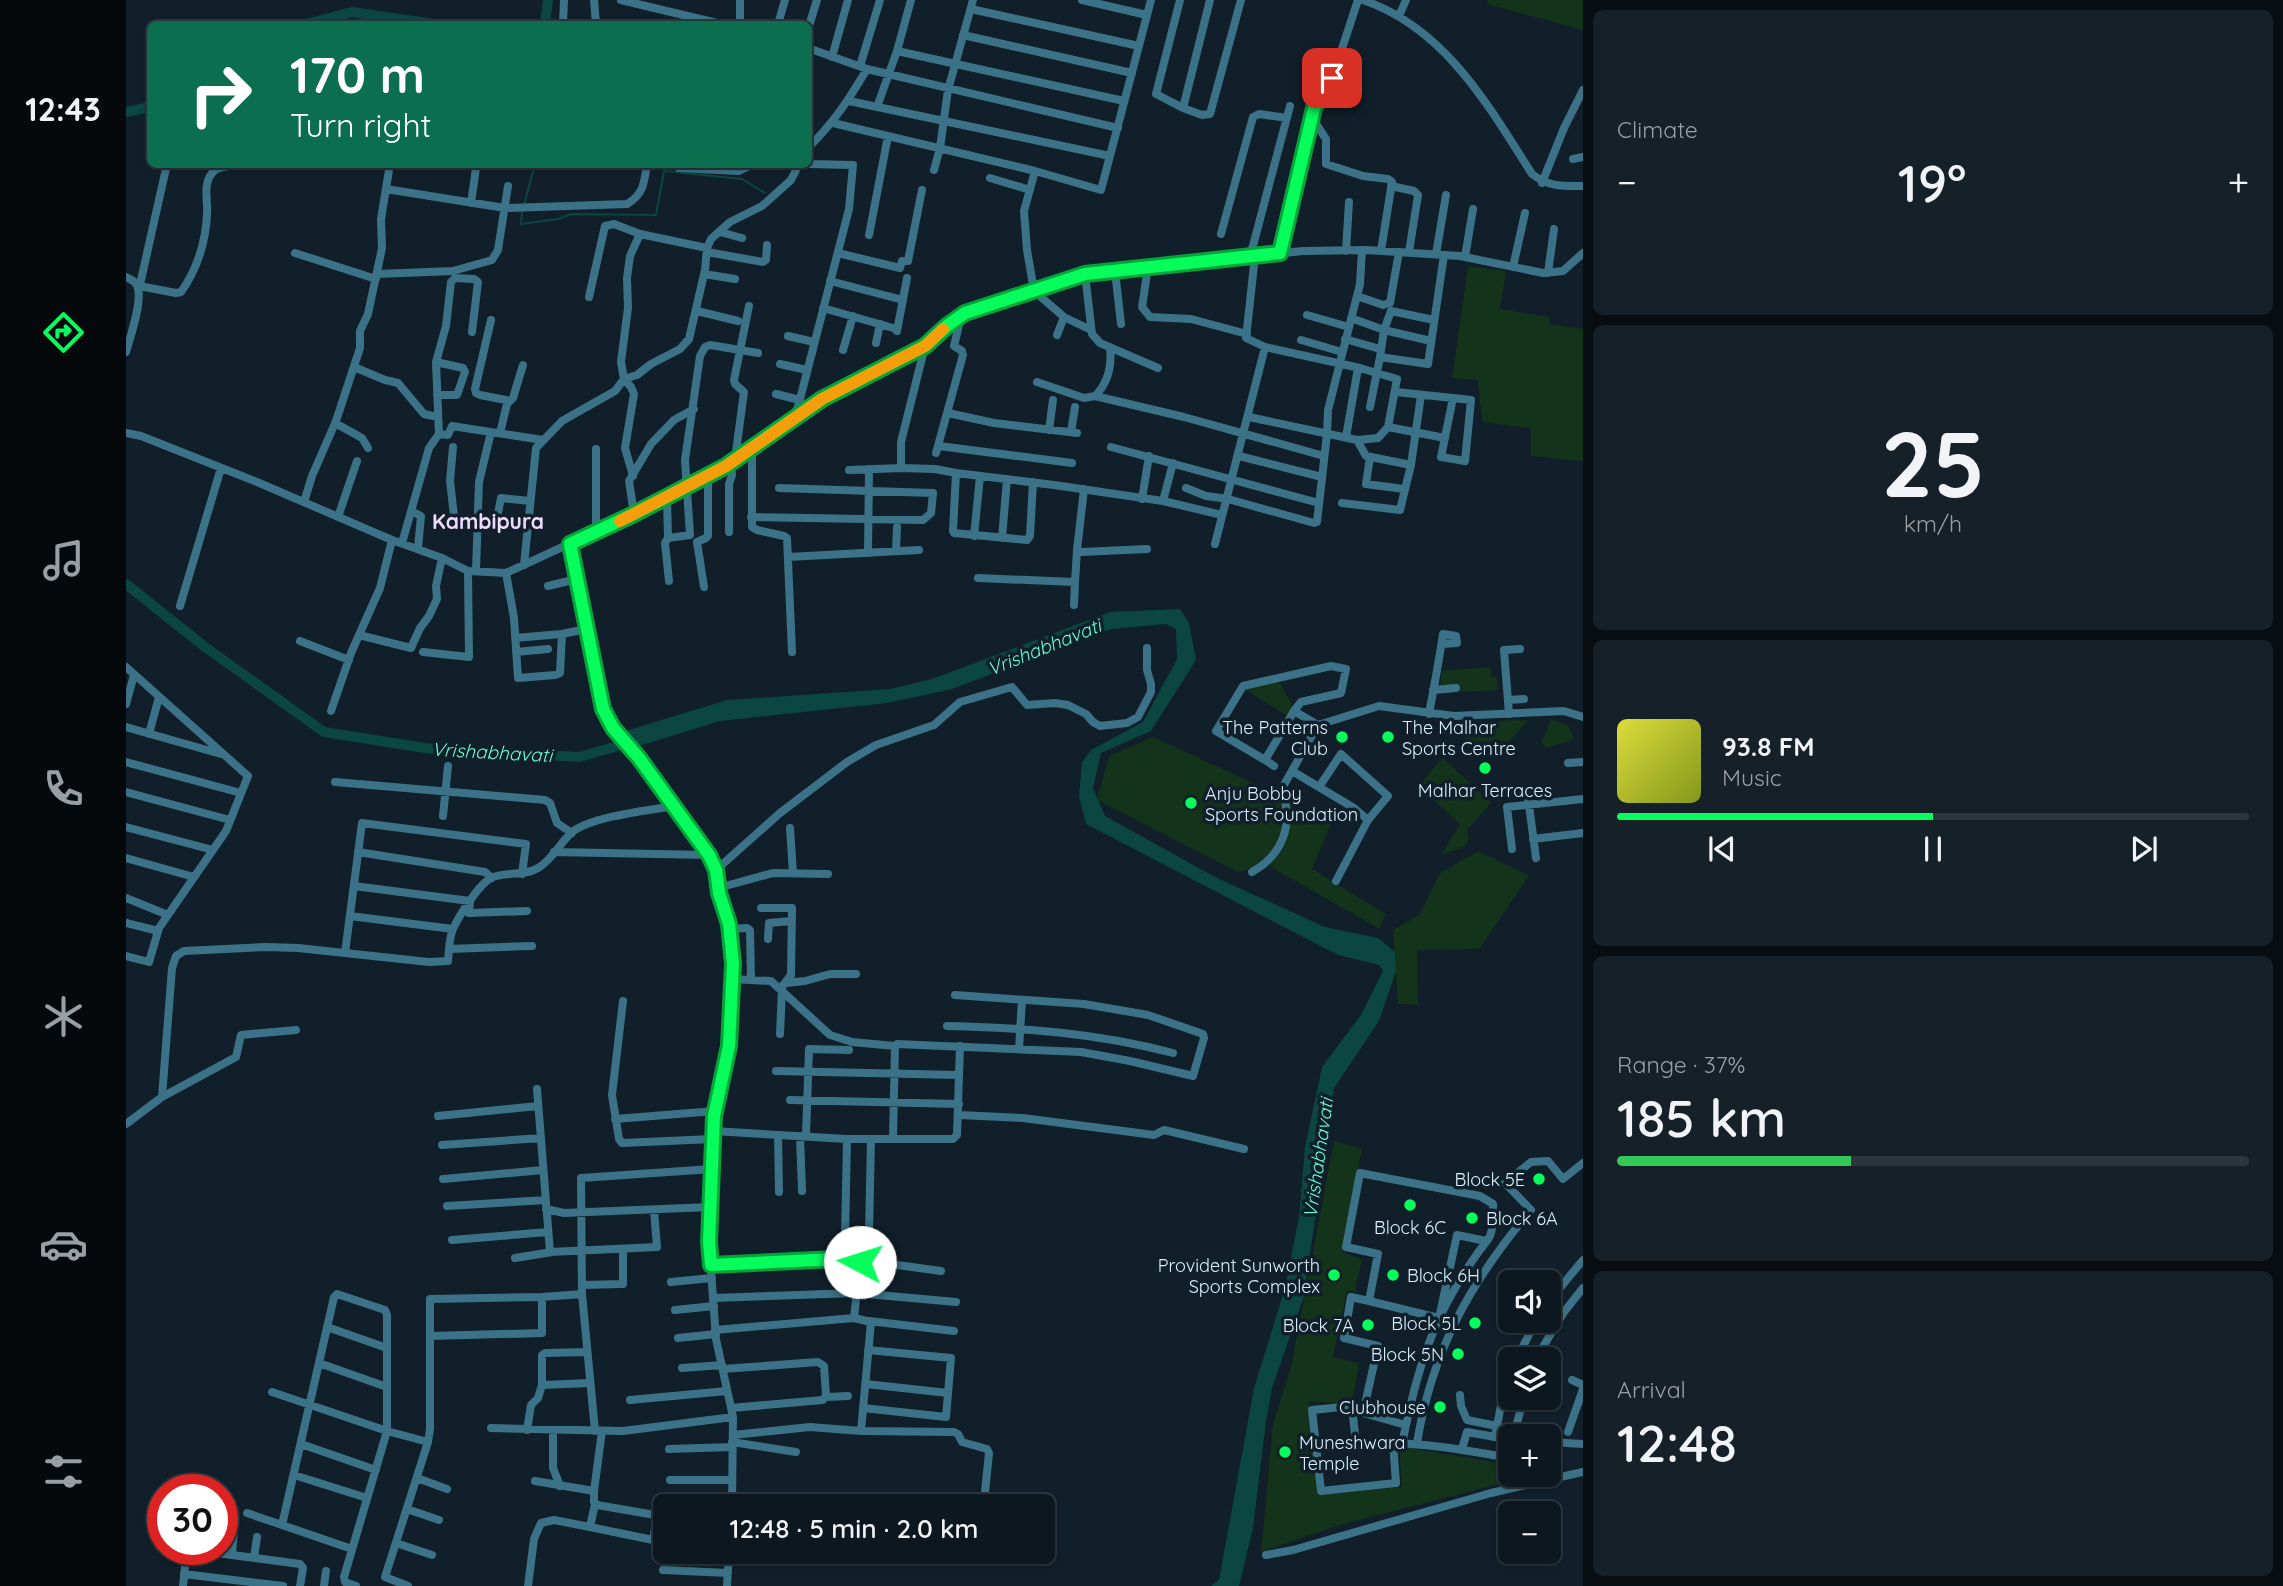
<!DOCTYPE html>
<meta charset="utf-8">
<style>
:root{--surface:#0c171f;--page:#152028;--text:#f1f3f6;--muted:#9a9fa4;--line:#2c363d;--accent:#06fd5b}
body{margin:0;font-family:Quicksand,sans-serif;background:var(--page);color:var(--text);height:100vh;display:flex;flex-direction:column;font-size:26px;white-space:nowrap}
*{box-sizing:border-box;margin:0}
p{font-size:23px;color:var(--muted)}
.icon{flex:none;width:38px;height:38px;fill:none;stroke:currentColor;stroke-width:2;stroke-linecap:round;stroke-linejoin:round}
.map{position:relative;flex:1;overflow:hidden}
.side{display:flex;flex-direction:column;gap:10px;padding:10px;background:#070d11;width:700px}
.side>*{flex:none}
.guide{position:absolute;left:21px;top:21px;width:665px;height:147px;border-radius:10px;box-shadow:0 2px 5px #0004,0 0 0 2px var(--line);background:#0b6e4f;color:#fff;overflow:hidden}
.controls{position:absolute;left:1372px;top:1270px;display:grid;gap:14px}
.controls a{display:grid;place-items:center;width:63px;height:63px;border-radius:10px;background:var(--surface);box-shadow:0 2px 5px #0004,0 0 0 2px var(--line);font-size:35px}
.speed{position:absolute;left:21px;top:1474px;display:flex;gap:14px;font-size:35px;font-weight:700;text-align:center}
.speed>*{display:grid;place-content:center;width:91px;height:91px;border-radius:50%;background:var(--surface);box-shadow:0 2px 5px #0004,0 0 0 2px var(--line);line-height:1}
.speed .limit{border:10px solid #d22;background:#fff;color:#111}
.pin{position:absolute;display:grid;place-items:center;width:60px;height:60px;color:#fff;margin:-30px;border-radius:14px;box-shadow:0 4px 10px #0006}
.me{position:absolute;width:77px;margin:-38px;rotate:275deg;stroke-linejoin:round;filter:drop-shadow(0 0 5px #0008)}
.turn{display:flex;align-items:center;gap:24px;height:147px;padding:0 28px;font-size:32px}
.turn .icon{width:91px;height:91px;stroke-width:2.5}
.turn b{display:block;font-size:49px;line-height:60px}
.big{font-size:52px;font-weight:600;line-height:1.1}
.side .widget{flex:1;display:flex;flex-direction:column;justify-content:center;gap:10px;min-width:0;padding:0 24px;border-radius:10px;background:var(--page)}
.side .dial{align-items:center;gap:0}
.dial b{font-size:91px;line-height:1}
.song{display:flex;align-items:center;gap:21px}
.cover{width:84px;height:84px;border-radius:10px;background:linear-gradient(135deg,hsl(60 70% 55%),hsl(70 70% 35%))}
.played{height:7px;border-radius:4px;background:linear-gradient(90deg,var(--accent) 50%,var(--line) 50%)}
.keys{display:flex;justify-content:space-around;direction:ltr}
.heat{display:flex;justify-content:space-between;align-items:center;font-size:38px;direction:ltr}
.charge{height:10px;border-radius:5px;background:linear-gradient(90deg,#34c759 37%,var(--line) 0)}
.trip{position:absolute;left:527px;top:1494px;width:402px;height:70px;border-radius:10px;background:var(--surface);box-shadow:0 2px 5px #0004,0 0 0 2px var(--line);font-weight:600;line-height:70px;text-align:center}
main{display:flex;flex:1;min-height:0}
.tab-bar{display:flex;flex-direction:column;width:126px;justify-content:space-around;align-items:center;background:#05090c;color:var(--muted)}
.tab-bar .icon{width:49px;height:49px}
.tab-bar .current{color:var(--accent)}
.tab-bar b{font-size:32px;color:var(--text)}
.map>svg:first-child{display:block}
.green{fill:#13331a}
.water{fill:#0b4740}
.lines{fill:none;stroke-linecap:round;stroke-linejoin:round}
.stream{stroke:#0b4740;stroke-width:2}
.river{stroke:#0b4740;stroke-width:10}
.minor{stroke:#3c7287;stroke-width:8}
.route-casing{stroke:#04a43b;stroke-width:18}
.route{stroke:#06fd5b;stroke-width:12}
.slow{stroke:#f59e0b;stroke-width:12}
.poi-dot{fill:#06fd5b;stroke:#101f29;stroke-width:2.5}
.labels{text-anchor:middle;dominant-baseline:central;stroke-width:7;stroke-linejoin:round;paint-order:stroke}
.poi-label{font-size:18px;fill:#d9f1ff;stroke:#101f29;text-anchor:end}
.water-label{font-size:19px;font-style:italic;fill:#68fed1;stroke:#101f29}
.quarter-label{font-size:21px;font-weight:bold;fill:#f0dbff;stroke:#101f29}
</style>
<main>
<nav class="tab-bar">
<b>12:43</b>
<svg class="icon current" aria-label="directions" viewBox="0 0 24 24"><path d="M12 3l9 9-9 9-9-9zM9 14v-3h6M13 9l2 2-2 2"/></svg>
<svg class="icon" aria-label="music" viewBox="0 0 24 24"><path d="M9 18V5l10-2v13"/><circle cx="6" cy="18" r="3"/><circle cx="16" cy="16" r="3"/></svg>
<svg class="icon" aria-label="phone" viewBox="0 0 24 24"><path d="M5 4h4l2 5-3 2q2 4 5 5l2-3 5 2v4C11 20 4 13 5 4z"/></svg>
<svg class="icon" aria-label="climate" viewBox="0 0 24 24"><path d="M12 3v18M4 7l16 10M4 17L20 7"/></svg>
<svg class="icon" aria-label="car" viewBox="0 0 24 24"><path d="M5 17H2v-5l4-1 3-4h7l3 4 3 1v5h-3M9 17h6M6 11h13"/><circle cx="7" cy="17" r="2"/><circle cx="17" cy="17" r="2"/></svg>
<svg class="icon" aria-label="filters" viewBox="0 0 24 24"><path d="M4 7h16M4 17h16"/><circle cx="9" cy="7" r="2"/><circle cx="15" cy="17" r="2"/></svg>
</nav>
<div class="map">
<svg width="1457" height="1586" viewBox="0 0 1457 1586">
<rect width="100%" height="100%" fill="#101f29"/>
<path class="green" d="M1362,0H1457V30L1361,4Z
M1342,266L1380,271L1374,309L1423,317V324L1457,329V461L1405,456V428L1356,422L1352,380L1326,378Z
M1364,667L1366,677H1371L1372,690L1335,692L1334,686L1314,687L1316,671Z
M1153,681L1166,705L1162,716L1118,689Z
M1425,719L1443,726L1448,739L1420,748L1415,741L1420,733Z
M1403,720L1383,741L1342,742L1330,722Z
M1027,737L1151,794C1166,827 1148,864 1112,872L971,800L983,756Z
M1317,758L1365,803L1341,830L1343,839L1338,847L1315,855L1334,824L1292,786Z
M1163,804L1172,805L1205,824L1186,869L1260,914L1253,929L1143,866C1161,848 1168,829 1163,804Z
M1352,851L1403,876L1353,949L1291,950L1292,1005L1272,1004L1267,930L1294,914L1314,873Z
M1208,1141L1236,1149L1216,1252L1236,1259L1229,1291H1221L1207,1357L1233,1363L1226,1405L1183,1401L1192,1495L1276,1487L1273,1446L1384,1465V1475H1396V1478L1214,1525L1135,1552L1147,1424L1165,1367Z"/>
<path class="water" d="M1054,609L1063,623L1070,660L1025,731L975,753L967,788L979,816L1089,877L1199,927L1252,938L1269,952L1270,971L1253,1021L1208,1088L1178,1296L1146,1388L1140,1421L1127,1528L1113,1586H1085L1093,1580L1128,1388L1159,1288L1173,1217L1179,1147L1196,1067L1235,1015L1257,971L1253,965L1212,955L960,824L953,796L956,762L965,750L1017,722L1051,659L1050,629L1040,624L985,629L826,689L761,703L594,721L513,746L500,731L601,700L764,689L806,679L984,612Z"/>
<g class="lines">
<path class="stream" d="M398,205L409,164
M396,211L395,224L432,219L446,214L530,215L538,171L616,179L639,193"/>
<path class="river" d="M180,24L226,12L308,24
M419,24L422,0
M0,112L24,107
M0,584L79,647L198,732L299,748L453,757L523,737"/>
<path class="minor" d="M468,0L470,24
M495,0L595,24
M614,0V24
M956,0L1021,15
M1054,0L1030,94L1057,108L1084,0
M1237,0C1319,28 1362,105 1406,174C1422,187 1437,186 1457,186
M845,9L1013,46
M1273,16L1280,0
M437,24L438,0
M652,24L659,0
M682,29L691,0
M837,35L1006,73
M682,48L741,69L992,128
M771,51L998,101
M706,57L722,0
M734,66L754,0
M723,101L984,156
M751,107L771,51L785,0
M1057,108L1076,115L1084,114L1115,0
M1185,116L1200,139V164L1237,176L1262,179L1266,182L1255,251
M707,123L909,171L975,190L1025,0
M682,148C708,122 722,101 741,69
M1447,159L1457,157
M554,164L553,168L612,171L628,164
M808,170L814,148L822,90L847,0
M909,171L898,211L901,250L908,291L938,317
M864,178L904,190
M1416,183L1438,128L1457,90
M1265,186L1288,191L1292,195L1283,252
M260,189L379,208L501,204C518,194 518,183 521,164
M345,203L350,168
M594,232L616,238
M1095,234L1127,117L1133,114L1161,118
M743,235L762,136
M1220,251L1223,202
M581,252L637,262L640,260L641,245
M169,253L250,279
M712,253L774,268L776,261H782L796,190
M1154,253L1188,108L1207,76L1232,0
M1310,254L1320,195
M1129,256L1120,338L1139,347L1234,368L1271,379L1262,427L1319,438
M1124,257L1164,106
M1339,257L1347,209
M1022,267L1016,307L1024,317L1065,319L1121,334
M1387,267L1399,213
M989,271L995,324
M1422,273L1428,229
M251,274L327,271L366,260L372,250L382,186
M578,274L609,279
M959,274L966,334L974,343L1032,368
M0,277C6,280 11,282 12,289C16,303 4,338 0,352
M704,281L777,300
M13,286L50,293L55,292C71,270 80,241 81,214C82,200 76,182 88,171C95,164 111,167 120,164
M13,289L41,164
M1231,296L1257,305L1264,303L1273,252
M463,297L479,226L488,224L514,234
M697,308L767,328
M571,311L612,321
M1181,315L1223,327
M1225,318L1258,330L1265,311L1308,320
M365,320L349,389L350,393L354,395L380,400L381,404L374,433
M771,331L781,278
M346,332L352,282L348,279L329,278L325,282L320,326L310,362L313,434L322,435L326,426L417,440
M931,335L938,317L965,330
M662,336L688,342
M1219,339L1254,349
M1175,340L1216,352
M750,343L754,324
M799,346L775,442V468L809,469L830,473L928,485L1037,501L1096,515
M717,350L727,316
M1254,357L1258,330L1305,341
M310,362L337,368L339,372L331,395H311
M654,364L681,370
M228,367L259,380L272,383L298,414L312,417
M911,382L958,398L969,396L1058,417L1198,456
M1270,392L1327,398L1315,457L1339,461L1345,400L1327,398
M650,394L674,400
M969,396C982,383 986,365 984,347
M381,404L387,398L397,365
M1244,407L1254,357L1302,364L1318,255
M822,413L868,423L951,433
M667,417L672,407L723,209L727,165L682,164
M1123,417L1231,440L1252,438L1262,427
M209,423L236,438L242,448
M923,430L927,400
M945,432L949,407
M0,433L15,436L131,482L266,540L316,558L342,571L380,573L508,514L599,466L696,399L799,346L822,325L839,313L959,274L1177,251L1240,250L1334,256L1417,273L1437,271L1457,253
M1220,437L1232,368
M1231,440L1240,456L1285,465
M813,446L946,463
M327,447L324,481L328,516L332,519H351
M626,447V527L631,530L658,536L661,538L666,652
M985,447L1193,503
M470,449V532
M810,453L837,355L836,351L828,346L835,316
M1113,456L1196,477
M1244,457L1240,484L1278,489
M609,459L618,392L609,384L608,380L623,306
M723,470L775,468
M830,473L827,531L828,533L901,540L904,536L907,482
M507,476L499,448L508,394L505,387L498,379L495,362L502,308L501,278L504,256L514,234L581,248
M1060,488L1080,496L1102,499L1188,523L1191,522L1201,434L1202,410L1234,284L1236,250
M958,489L951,550L955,552L1021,549
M541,497L542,538L564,535L559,460L574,356L579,347L584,345L632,353
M1016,499L1023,456
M1037,501L1047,463
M178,502L186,476L210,421L234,348V331L242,314L256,248L255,219L264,164
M1216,503L1274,510L1285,465L1295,395
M285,511L295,516L292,548
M372,513L375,498L404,501
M508,514L503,481L525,444L548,420L568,409
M212,517L231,461
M625,517L797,520L805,513L807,493L653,488
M603,532V484L606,475L605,462
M848,536L854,476
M542,538L539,543L543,581
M876,538L881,479
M276,543L303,448L313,434
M444,544L477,709L487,728L513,758L583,855L590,870L593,893L603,924L606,964L603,1046L588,1116L583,1243L590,1339L607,1417L606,1507
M1089,544L1139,347
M770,551L771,527
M742,553L743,469
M662,557L793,550
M398,565L410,448L436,421L489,391L498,379L511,375L525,364L554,349L563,339L579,270L581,248L585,239L604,222L636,206L665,180L673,164
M350,571L353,482L365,432
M380,573L388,618L392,678L429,675L434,673L436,634
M852,578L949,582L951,550
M422,586L451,579
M578,587L571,542L580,538L582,536V475
M948,605L949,582
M54,606L95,468
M233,635L285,648L294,628L303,616L311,599L310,586L316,558
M389,638L436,634L460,629
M174,641L223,660
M297,652L343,657L342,571
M390,652L422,649
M0,667L122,776L100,831L33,928L23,962L0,956
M1307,690L1330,688
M1382,700L1398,699
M0,704L8,675
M205,711L225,653L254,588L266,540
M1168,711L1139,760L1090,731L1117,686L1205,666L1220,669L1215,693L1175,702L1168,711L1192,725
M1303,714C1308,687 1313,661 1317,634L1330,636L1331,643L1316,644
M1383,714L1378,650L1394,649
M0,727L95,754
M23,734L33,697
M1139,760L1148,766
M0,762L115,793
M1442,763L1457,762
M1166,771L1228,808L1242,820L1210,881
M209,782L419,800L424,803L431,823L446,833
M1193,787L1215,754L1262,796L1242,820
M1401,790L1410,858
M0,792L104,820
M317,816L322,766
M0,827L87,850
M664,828L667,874
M1407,839L1457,833
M1386,849L1381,807L1457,799
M232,852L359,872L366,878
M428,852L583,855
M0,858L68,877
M590,870L654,813L721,762L750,745L808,725L834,702L886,687L901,705L929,703L942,705L960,714L967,722L974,726L1001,723L1012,717L1025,692V684L1021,670V648
M1126,872C1157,855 1169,822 1155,790L1192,725L1253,706L1328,716L1438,711L1457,717
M228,886L344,901L343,913L401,911
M592,888L647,873L702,874
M0,898L42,915
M635,908H666L665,975L655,988
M224,916L327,929
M0,923L32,931
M604,929L621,928L624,930L625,980
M642,939L643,923L666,921
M323,949L406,946
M219,953L236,823L400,844L396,874
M606,979L645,981L704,1035L726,1042L769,1046
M660,983L679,981L704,974H730
M497,1001L486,1095L493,1139L496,1143L587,1139
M821,1026C900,1028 971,1033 1047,1053
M654,1034L656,989
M893,1049L896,1000
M650,1071L833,1075
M411,1089L424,1252L531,1247L528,1210
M36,1097L110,1057L115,1035L170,1030
M664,1100L833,1104
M833,1115L897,1118L1028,1135L1038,1130L1118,1149
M312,1116L412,1106
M489,1119L589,1111
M0,1124L36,1097L46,968L50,956L58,951L140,947L172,948L303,962L322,961C323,951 323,938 327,929C333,916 352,885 365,878C378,871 397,877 412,868C426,860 434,843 445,833C463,817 523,810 548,806
M587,1131L721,1139H827L831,1135L834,1046
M652,1135L653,1192
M674,1136L676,1191
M680,1136L683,1049L723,1050
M767,1138L769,1047L771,1044L955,1052L1004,1061L1067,1076L1078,1038L1077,1034L1022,1015L958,1004L829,995
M316,1145L415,1138
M317,1179L417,1170
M321,1206L420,1200
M420,1209L438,1213L584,1207
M743,1234L745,1139
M719,1237L721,1139
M326,1240L422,1232
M389,1258L426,1252
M734,1260L815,1271
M585,1265L731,1257L734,1262L728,1318
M545,1282L586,1278
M456,1285L497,1284V1249
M456,1294L469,1431
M587,1298L730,1293L830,1302
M1243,1301L1313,1318L1331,1235L1360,1241
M1423,1301L1457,1260
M549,1310L588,1306
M743,1321L828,1331
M201,1327L261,1348
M589,1330L728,1318L745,1322L735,1431
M304,1336L416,1333V1297
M552,1338L590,1334
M1390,1360L1410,1321
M1409,1360L1438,1312L1457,1288
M193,1363L261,1387
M556,1368L596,1365
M597,1369L692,1362L698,1366L700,1395L697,1400L605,1408
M1446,1380L1457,1385
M740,1384L822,1393
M416,1385L464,1383
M146,1392L261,1431L302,1442L259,1577L282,1586
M1334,1395L1335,1406L1341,1420L1371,1426
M700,1397L722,1396
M504,1400L601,1391
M737,1408L820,1417L825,1358L742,1350
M365,1428L497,1431L607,1417
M401,1430L405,1405L412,1398L416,1385V1355L419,1353L461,1352
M427,1431V1468L434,1486
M1442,1432L1457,1389
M607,1435L684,1427L735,1431L828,1432L832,1434L836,1442L861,1449L863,1453L858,1502H815
M1387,1437L1398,1398
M302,1442L304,1429V1299L416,1297L456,1294L455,1178L586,1169
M606,1442L670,1452
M1423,1442L1457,1444
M1267,1443L1270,1483L1195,1491L1186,1410L1226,1406L1230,1445C1283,1439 1332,1449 1384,1458
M1291,1443C1306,1350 1345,1281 1405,1210L1379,1183L1405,1162L1422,1161L1437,1179L1457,1163
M175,1444L250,1470
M1276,1444C1285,1401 1294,1360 1313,1319C1323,1297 1337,1274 1351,1254C1355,1248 1361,1242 1364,1236C1368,1226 1367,1215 1367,1204L1354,1196L1234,1173L1220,1247L1252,1254L1243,1301L1225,1297L1218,1338L1252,1346L1237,1413L1280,1425
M543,1449L606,1447
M1336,1449L1341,1432L1369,1437L1375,1405L1384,1376
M168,1475L241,1498
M291,1478L321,1489
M544,1480H606
M409,1481L468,1491V1502L471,1505L529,1515L532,1510L539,1511
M468,1491L476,1431
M469,1504L464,1527L527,1540
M281,1509L313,1520
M121,1513L226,1549
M531,1515L527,1540L530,1543H539
M156,1525L208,1297L211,1294L259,1310L261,1315V1431L218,1577L219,1582L230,1586
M270,1543L306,1555
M61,1549L174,1564L177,1568L174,1586
M106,1555L108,1531
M1140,1555L1167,1550L1365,1493L1457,1472
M128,1558L131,1537
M537,1570L602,1573
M58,1574L157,1586
M57,1586L61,1549
M198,1586L200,1571
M402,1586L408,1539L415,1523L428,1520L464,1527
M601,1586L603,1552"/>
</g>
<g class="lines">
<defs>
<path id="route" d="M734,1262L731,1258L585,1265L583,1242L588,1116L603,1046L607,964L603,924L593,893L590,870L583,855L513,758L487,728L477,709L444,544L508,514L600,466L696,399L799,346L822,325L839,313L959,274L1154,253L1188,108L1206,78"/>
</defs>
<use href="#route" class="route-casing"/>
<use href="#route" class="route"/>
<path class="slow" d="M494,521L600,466L696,399L799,346L817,329"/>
</g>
<g class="poi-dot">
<circle cx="1216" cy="737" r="7"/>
<circle cx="1262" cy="737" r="7"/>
<circle cx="1359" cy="768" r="7"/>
<circle cx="1065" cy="803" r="7"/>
<circle cx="1413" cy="1179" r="7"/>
<circle cx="1284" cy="1205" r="7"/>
<circle cx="1346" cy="1218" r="7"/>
<circle cx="1208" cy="1275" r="7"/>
<circle cx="1267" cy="1275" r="7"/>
<circle cx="1349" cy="1323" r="7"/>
<circle cx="1242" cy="1325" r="7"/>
<circle cx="1332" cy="1354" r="7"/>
<circle cx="1314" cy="1407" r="7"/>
<circle cx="1159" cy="1452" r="7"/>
</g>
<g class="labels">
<g class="poi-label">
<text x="1202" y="727">The Patterns<tspan x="1202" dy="21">Club</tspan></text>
<text x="1276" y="727" text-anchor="start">The Malhar<tspan x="1276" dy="21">Sports Centre</tspan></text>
<text x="1359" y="790" text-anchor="middle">Malhar Terraces</text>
<text x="1079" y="793" text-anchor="start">Anju Bobby<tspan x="1079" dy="21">Sports Foundation</tspan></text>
<text x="1399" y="1179">Block 5E</text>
<text x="1360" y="1218" text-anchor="start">Block 6A</text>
<text x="1284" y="1227" text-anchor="middle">Block 6C</text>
<text x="1194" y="1265">Provident Sunworth<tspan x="1194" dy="21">Sports Complex</tspan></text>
<text x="1281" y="1275" text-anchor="start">Block 6H</text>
<text x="1335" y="1323">Block 5L</text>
<text x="1228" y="1325">Block 7A</text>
<text x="1318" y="1354">Block 5N</text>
<text x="1300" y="1407">Clubhouse</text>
<text x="1173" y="1442" text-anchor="start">Muneshwara<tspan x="1173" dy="21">Temple</tspan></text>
</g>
<g class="water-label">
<text transform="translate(918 647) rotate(-22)">Vrishabhavati</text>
<text transform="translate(366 752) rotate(3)">Vrishabhavati</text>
<text transform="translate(1192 1158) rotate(-82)">Vrishabhavati</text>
</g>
<g class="quarter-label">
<text x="362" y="521">Kambipura</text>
</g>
</g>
</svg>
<div class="controls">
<a><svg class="icon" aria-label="sound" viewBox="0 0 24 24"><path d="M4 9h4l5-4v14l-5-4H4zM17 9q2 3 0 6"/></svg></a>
<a><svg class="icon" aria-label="layers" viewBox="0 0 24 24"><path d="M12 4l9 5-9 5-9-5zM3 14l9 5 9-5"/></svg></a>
<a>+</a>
<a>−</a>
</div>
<div class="speed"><div class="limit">30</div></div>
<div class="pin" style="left:1206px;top:78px;background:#d93025"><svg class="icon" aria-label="arrive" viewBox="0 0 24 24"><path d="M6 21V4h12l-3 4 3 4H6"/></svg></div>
<svg class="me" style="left:734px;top:1262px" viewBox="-20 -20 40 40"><circle r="19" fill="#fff"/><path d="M0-13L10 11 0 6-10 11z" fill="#06fd5b"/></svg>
<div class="trip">12:48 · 5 min · 2.0 km</div>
<div class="guide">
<div class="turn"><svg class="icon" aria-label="right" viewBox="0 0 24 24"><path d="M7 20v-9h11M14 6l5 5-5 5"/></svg><div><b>170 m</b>Turn right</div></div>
</div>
</div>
<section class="side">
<div class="widget"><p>Climate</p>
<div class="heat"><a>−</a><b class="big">19°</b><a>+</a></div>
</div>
<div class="widget dial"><b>25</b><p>km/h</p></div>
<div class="widget">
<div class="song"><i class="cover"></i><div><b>93.8 FM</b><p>Music</p></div></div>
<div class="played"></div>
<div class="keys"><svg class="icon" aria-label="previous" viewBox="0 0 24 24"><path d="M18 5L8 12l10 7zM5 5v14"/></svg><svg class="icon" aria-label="pause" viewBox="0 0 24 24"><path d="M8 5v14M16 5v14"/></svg><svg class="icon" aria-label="next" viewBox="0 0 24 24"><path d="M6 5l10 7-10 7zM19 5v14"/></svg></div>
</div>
<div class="widget"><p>Range · 37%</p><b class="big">185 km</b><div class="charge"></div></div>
<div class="widget"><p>Arrival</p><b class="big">12:48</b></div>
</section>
</main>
